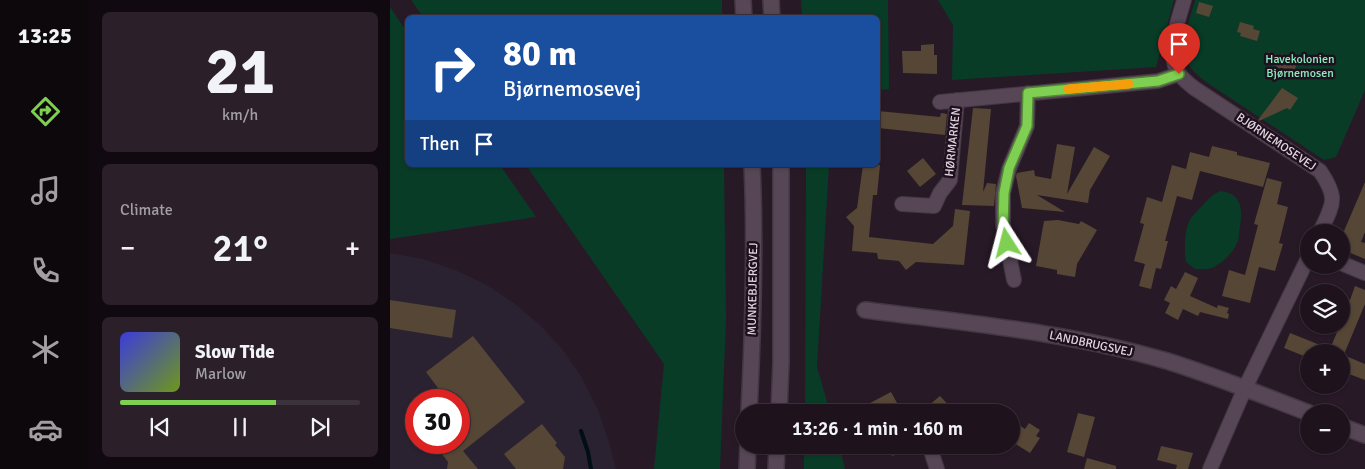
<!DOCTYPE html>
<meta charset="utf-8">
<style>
:root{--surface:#1e131d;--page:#2b202a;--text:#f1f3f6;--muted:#a19ea4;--line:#3c323b;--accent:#7fd052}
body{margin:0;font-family:Signika,sans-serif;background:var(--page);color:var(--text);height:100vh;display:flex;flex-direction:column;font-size:19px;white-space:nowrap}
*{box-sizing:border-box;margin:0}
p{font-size:16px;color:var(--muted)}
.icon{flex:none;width:28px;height:28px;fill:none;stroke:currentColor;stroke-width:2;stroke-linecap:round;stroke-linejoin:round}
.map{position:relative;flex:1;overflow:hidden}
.details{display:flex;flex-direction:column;gap:12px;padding:12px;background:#100a10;width:300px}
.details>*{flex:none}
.hud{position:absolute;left:15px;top:15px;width:475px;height:152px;border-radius:8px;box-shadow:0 1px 4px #0004,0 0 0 1px var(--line);background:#1a4fa0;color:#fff;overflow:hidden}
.buttons{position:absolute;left:910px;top:224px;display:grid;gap:10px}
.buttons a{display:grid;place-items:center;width:50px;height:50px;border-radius:50%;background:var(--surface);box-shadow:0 1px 4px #0004,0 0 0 1px var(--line);font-size:25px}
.speed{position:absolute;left:15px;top:389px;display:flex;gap:10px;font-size:25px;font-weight:700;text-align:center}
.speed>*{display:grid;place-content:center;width:65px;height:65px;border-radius:50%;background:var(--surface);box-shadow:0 1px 4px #0004,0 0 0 1px var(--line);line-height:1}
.speed .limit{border:8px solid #d22;background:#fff;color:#111}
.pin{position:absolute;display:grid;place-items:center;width:42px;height:42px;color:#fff;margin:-51px -21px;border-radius:50% 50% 50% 0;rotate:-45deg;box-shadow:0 0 5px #0007}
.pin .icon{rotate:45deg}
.me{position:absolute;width:55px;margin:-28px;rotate:351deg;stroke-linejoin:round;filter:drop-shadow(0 0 4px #0008)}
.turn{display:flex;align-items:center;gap:18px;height:105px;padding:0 15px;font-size:22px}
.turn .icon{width:65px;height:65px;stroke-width:2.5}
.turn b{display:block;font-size:35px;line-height:42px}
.then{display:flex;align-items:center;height:48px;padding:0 15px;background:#0003;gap:10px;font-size:19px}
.big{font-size:38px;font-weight:600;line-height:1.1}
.details .widget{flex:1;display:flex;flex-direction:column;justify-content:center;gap:8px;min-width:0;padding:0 18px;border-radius:8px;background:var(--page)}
.details .dial{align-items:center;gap:0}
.dial b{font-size:65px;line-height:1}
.song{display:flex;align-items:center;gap:15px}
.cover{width:60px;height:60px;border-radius:8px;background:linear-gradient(135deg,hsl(240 70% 55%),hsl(80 70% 35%))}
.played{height:5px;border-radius:2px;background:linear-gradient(90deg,var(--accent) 65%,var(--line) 65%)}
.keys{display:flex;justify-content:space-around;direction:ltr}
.heat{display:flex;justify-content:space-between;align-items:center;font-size:28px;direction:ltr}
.trip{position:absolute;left:345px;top:404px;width:285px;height:50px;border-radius:25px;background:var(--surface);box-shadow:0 1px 4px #0004,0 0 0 1px var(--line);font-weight:600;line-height:50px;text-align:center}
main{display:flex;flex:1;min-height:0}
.tab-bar{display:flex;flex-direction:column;width:90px;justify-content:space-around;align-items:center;background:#0c080c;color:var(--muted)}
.tab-bar .icon{width:35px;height:35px}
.tab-bar .selected{color:var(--accent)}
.tab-bar b{font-size:22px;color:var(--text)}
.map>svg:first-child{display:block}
.commercial{fill:#2a2231;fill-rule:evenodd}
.green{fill:#083c27}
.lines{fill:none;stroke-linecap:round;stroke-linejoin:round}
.stream{stroke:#000e16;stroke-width:4}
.building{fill:#564635}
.street-casing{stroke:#423742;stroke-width:16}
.secondary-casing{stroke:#423742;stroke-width:18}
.street{stroke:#574656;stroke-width:14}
.secondary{stroke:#574656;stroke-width:15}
.route-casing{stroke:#538735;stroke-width:12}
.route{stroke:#7fd052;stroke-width:9}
.slow{stroke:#f59e0b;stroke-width:9}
.labels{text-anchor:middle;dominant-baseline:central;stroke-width:5;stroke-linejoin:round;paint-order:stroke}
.park-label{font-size:12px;fill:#8befbf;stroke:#1e101e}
.street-label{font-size:12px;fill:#e2d7e1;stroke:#1e101e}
</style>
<main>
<nav class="tab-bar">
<b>13:25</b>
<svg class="icon selected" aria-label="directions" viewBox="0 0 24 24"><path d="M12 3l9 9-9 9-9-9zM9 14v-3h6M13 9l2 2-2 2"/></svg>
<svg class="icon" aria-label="music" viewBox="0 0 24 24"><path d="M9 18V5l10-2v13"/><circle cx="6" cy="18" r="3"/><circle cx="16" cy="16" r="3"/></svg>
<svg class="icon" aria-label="phone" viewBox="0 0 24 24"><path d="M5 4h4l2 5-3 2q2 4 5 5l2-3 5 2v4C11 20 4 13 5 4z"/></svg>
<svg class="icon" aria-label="climate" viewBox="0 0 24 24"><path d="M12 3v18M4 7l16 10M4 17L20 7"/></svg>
<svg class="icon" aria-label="car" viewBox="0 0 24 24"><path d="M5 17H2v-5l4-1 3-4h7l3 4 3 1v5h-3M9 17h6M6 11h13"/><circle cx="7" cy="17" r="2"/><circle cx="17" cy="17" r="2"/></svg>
</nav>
<section class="details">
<div class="widget dial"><b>21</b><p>km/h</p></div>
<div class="widget"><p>Climate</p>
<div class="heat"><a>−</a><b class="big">21°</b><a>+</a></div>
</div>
<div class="widget">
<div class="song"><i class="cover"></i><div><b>Slow Tide</b><p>Marlow</p></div></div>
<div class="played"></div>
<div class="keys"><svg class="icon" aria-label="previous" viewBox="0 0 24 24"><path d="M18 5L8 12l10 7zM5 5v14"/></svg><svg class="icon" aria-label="pause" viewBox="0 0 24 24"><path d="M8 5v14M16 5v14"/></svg><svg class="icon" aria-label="next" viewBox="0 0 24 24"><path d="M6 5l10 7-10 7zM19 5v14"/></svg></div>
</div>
</section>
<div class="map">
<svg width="975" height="469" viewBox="0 0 975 469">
<rect width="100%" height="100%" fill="#281927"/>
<path class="commercial" d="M0,253L33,259L65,270L95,284L124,303L150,325L173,350L192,378L208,410L219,442L226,469H0ZM26,400H69V442H26Z"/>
<path class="green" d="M21,0H332V17H33Z
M411,0H498L499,89L488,90V18L412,17Z
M548,0H784L766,67L562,80L563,25Z
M805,0H975V90L946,157L934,160L816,82C810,77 803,72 799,65C788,47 800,19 805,0Z
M0,7L17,32L18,165H110L146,217L0,239Z
M136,165H334L336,318L330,469H264L274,364Z
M416,165H439L427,367L440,412H415Z
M830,191C851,193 853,208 850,226C849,231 849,237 848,241C844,251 834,262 824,267C818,270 811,269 805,269L796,262C794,249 794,229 801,218C804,214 808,210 812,206C818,199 822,195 830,191Z
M414,445H449L455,469H414Z"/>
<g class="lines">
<path class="stream" d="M191,431L198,452L201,469"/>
</g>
<path class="building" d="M809,2L823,6L819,17L806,13Z
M850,22L864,26L863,29L870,31L867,41L850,36L851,33L847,32Z
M544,44V55H547V74L513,73L512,51H531V45Z
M878,52L891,56L892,54L908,62L902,75L874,60Z
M892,88L908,98L900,110L897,108L869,121L868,120Z
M583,108L601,109L593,192L597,183L606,184L604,206L572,205Z
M488,111L550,117L551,113L557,114L555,135L488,128Z
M667,144L685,147L677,194L704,147L720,156L700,190L698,203L647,195L675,212L632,208L626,176L627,173L644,170L645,176L661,179Z
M822,146L847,152V155L880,163L873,187L810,171L802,200L787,196L775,241H778L771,269L766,268L761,289L749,286L755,264L744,261L754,224L750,223L757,197L772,202L782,165L796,169L800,152L819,157Z
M533,158L546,174L530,187L517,171Z
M473,165H490L487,195H483L479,237L543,244L563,226L565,209L580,211L574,265L526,262L516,270L509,261L488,259L487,253L462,251L464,226L456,217L467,208Z
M877,178L892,182L887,204L898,207L889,243L893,244L885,271L869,267L860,303L832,296L839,270L855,275L868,225L864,224Z
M975,182V232L971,242L975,243V259L951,249V238Z
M668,220L689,224L691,221L707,230L687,264L685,277L667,274V270L646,266L654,221Z
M795,272L808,278L800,296L827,308L828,305L839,308L837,313L839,314L838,319L810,312L808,316L793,309L788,320L775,313L780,303L774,300L781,286L786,289Z
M965,286L975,290V304L955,352H919V358L894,348L900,333L940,349L950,325H951V296L960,300Z
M0,300L66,310L62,338L0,328Z
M83,336L135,402L73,451L88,469H57L58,462L43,442H69V400H57L36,372Z
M951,354L975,364V380L951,371Z
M501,392L512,412H463Z
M550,396L565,412H531Z
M688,413L705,417L694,457L677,452Z
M621,420L635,429L639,423L650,430L646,436L650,438L640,453L621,441Z
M152,424L167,443L165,445L175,457L173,469H126L114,454Z
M499,445H530V447L502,456Z
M771,446L803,453L798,469H786L787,465L767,460Z
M697,458L726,466V469H694Z"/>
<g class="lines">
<defs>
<path id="street" d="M794,0C788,22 775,53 789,74C793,79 799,84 804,88L930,171C949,199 943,204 930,232
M550,102L768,81L789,74
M512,204L544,206L550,193L560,180L567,100
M951,263L975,273
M624,280L613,225V193L619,169L637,126L638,93
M539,445L547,469
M820,469L855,388L919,256"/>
<path id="secondary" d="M353,0L354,18
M381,0L382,18
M475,310C576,323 679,332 777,361C825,376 872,395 919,413
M359,412C363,330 366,247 362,165
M389,412L391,362V165
M951,426L975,435
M357,469L358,445
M386,469L387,445"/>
</defs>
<use href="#street" class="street-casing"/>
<use href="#secondary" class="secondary-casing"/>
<use href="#street" class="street"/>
<use href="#secondary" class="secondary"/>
</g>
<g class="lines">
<defs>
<path id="route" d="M617,243L613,225L614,193L619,168L637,126L638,93L768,81L789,74"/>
</defs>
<use href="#route" class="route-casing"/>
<use href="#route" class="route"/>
<path class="slow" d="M678,89L739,84"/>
</g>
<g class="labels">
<g class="park-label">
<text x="910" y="59">Havekolonien<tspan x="910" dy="14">Bjørnemosen</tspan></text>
</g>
<g class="street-label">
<text transform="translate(563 142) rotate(-84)">HØRMARKEN</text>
<text transform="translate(886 142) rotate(34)">BJØRNEMOSEVEJ</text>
<text transform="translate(363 289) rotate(-89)">MUNKEBJERGVEJ</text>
<text transform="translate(701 344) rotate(12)">LANDBRUGSVEJ</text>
</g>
</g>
</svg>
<div class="buttons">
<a><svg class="icon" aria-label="search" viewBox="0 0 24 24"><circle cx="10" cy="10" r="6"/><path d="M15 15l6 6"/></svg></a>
<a><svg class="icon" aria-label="layers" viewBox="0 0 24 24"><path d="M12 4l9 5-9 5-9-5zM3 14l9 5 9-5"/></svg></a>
<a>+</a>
<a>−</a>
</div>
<div class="speed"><div class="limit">30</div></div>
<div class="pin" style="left:789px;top:74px;background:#d93025"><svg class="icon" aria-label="arrive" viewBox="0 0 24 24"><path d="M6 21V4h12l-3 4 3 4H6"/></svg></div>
<svg class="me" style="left:617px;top:243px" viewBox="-20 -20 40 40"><path d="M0-17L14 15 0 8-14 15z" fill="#7fd052" stroke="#fff" stroke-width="4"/></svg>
<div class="trip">13:26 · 1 min · 160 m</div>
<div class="hud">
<div class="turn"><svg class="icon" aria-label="right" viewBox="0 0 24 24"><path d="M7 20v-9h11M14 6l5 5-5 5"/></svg><div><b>80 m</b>Bjørnemosevej</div></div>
<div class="then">Then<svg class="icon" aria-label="arrive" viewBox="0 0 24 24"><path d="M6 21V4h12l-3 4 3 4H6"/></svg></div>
</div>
</div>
</main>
